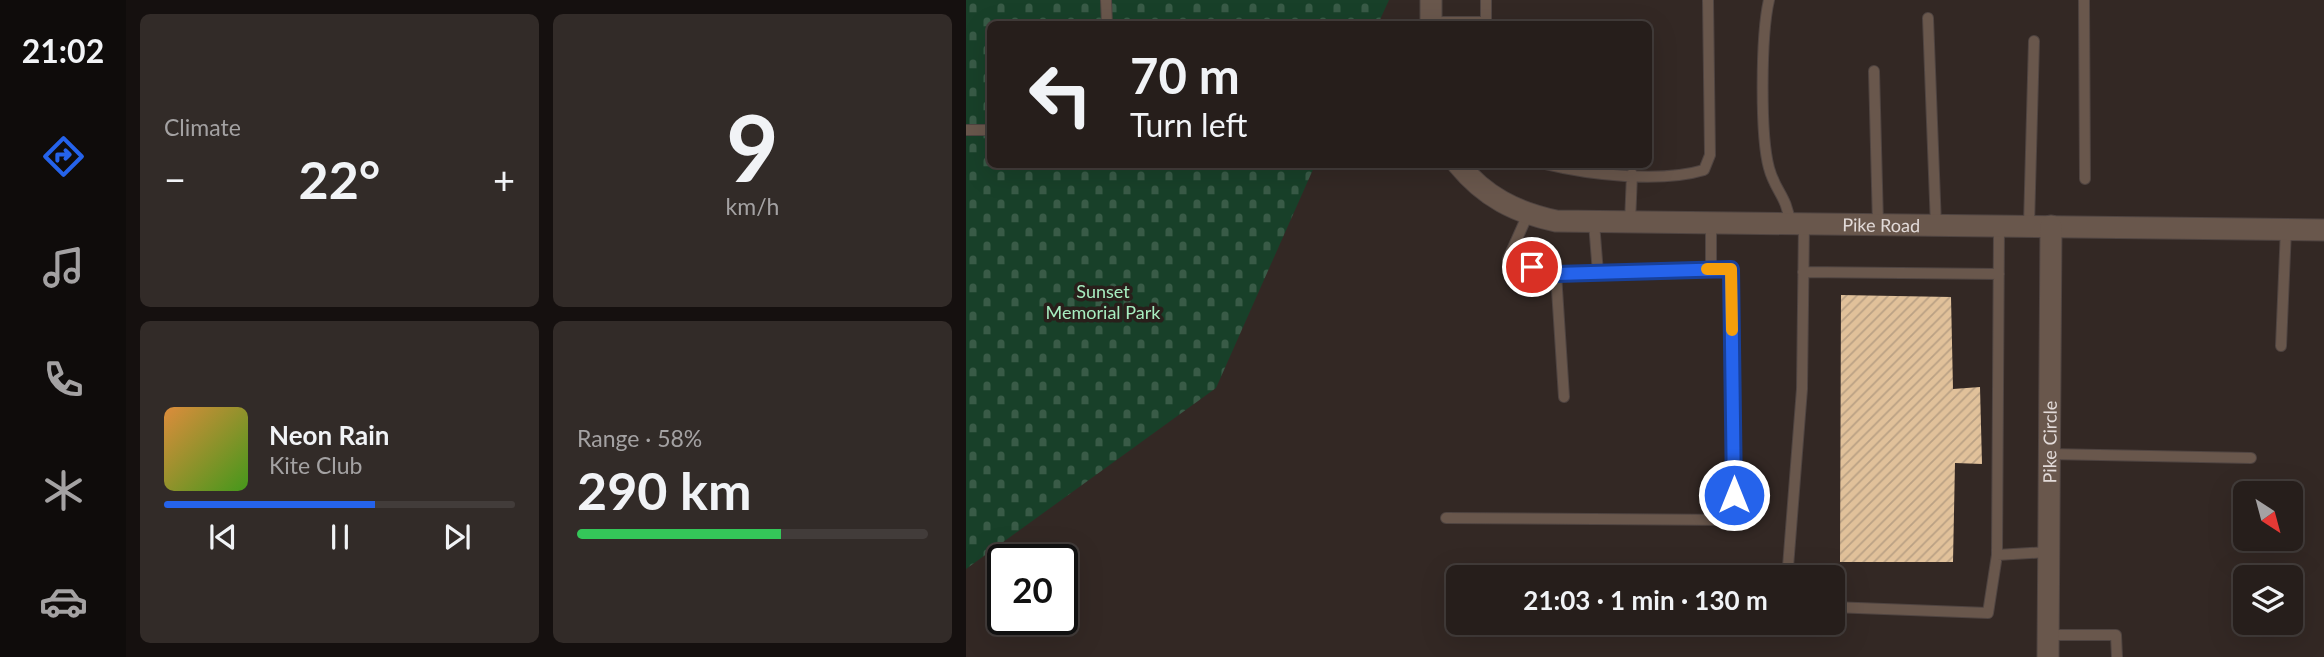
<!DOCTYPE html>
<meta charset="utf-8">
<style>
:root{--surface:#261e1b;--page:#322b28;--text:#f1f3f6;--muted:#a4a2a3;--line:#423c3a;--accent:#2563eb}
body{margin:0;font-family:Lato,sans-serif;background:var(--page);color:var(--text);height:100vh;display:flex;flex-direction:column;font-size:26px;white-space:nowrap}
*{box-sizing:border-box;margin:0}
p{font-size:23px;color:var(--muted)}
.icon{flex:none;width:38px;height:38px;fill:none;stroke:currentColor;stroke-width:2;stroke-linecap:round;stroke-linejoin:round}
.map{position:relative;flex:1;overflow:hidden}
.sheet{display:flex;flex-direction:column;gap:14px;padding:14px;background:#15100f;width:840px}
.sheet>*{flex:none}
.guide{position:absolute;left:21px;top:21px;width:665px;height:147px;border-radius:10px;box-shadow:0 7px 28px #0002,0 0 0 2px var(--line);background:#261e1b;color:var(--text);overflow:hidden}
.needle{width:46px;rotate:144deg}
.fabs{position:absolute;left:1267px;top:481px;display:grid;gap:14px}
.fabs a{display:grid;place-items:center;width:70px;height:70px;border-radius:10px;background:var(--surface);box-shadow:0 7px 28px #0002,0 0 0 2px var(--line);font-size:35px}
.speed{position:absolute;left:21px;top:544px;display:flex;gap:14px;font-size:35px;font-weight:700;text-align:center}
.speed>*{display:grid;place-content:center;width:91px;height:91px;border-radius:50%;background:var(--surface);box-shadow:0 7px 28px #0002,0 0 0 2px var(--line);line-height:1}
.speed .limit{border:4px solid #111;border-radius:10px;background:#fff;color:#111}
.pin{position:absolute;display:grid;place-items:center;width:60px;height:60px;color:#fff;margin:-30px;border:4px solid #fff;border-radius:50%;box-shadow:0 2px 7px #0007}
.me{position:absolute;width:77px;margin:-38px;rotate:0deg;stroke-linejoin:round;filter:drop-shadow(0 0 5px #0008)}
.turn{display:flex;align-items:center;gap:24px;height:147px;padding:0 28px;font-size:32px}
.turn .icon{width:91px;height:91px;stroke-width:2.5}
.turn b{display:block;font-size:49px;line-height:60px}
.big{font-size:52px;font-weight:700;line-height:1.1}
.sheet .widget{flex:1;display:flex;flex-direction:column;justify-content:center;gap:10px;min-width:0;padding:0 24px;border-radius:10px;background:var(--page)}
.sheet .dial{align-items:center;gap:0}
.dial b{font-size:91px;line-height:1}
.song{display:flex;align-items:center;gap:21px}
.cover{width:84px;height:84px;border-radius:10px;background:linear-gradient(135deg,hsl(30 70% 55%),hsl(100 70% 35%))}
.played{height:7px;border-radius:4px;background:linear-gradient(90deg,var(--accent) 60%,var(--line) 60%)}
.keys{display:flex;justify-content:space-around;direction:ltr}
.heat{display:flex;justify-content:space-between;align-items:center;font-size:38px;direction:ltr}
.charge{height:10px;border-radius:5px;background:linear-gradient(90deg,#34c759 58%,var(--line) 0)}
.sheet .tiles{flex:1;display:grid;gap:14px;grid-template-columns:repeat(2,1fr)}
.trip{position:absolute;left:480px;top:565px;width:399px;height:70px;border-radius:10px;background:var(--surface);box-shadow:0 7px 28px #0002,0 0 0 2px var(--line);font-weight:700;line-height:70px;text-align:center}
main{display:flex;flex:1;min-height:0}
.tab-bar{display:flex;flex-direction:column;width:126px;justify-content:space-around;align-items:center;background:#0f0c0b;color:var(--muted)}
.tab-bar .icon{width:49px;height:49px}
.tab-bar .current{color:var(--accent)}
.tab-bar b{font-size:32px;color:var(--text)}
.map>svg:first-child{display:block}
.cemetery{fill:url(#cemetery-stones)}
.building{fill:url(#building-hatch)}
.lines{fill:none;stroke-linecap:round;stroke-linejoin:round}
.lane-casing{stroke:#4f4441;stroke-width:12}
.street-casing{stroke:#4f4441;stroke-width:23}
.lane{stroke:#69574c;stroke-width:10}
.street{stroke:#69574c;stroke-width:21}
.route-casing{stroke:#184099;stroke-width:18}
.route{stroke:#2563eb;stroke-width:12}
.slow{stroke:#f59e0b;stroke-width:12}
.labels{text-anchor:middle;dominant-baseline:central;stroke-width:7;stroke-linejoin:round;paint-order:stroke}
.street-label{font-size:18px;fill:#e2dad8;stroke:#291f1b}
.park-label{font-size:18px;fill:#a7edc0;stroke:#291f1b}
</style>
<main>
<nav class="tab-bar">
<b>21:02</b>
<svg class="icon current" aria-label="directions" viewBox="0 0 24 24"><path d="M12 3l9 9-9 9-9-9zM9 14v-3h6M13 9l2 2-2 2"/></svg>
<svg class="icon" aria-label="music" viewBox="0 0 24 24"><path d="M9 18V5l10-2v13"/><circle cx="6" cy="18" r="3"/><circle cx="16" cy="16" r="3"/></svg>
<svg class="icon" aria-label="phone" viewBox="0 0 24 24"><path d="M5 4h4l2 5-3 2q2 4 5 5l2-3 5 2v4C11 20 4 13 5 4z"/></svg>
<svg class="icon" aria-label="climate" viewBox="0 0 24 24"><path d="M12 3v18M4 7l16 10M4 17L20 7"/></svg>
<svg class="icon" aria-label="car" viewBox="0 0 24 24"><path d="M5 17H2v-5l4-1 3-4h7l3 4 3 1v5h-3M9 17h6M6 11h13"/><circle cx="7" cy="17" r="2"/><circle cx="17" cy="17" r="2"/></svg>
</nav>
<section class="sheet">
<div class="tiles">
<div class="widget"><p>Climate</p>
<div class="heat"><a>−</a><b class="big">22°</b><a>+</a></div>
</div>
<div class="widget dial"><b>9</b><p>km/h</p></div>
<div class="widget">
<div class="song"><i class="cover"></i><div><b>Neon Rain</b><p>Kite Club</p></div></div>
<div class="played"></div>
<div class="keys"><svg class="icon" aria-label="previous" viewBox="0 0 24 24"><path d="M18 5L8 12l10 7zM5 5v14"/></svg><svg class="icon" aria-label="pause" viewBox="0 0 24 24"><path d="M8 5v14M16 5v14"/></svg><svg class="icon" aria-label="next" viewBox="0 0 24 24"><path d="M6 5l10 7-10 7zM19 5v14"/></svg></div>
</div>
<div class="widget"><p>Range · 58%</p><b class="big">290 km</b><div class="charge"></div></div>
</div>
</section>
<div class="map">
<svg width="1358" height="657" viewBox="0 0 1358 657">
<defs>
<pattern id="cemetery-stones" width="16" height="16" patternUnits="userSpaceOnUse" patternTransform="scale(1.75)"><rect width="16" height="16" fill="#184029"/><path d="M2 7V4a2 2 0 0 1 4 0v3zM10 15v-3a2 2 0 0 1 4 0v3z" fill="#395b47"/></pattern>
<pattern id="building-hatch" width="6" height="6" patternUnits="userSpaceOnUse" patternTransform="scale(1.75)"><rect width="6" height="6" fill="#e1c19a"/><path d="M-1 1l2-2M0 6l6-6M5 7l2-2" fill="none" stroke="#baa184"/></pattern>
</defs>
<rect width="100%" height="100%" fill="#332824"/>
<path class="cemetery" d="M0,0H423L412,24H24V164L349,165L250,388L0,569Z"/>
<path class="building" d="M875,295L985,297L987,389L1014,387L1016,464L989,463L987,562H874Z"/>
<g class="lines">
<defs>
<path id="lane" d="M140,0L141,24
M520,0V24
M803,0C795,34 794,135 803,168C809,191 821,196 824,223
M1118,0L1119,179
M962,18L970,226
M465,22H520
M908,71L912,224
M0,130H24
M579,164C623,175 695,183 738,170L744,155L742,0
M628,223L632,273
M664,223L666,174
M745,223V269
M1063,225L1068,41
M1033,226L1031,555L1082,552
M837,272L1033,274
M590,274L598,397
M1315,346L1320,229
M1083,454L1285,458
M480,518L768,520L765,269L590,274L542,259L562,214
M829,578L822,567L836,389L838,223
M866,607L1022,613L1031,555
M1082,635H1150L1151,657"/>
<g id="street">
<path d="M465,0V24"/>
<path id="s1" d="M492,164C519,197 549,212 590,221L1358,230"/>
<path id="s2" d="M1082,657L1085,226"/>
</g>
</defs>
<use href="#lane" class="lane-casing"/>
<use href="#street" class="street-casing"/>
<use href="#lane" class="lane"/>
<use href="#street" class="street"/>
</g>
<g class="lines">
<defs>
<path id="route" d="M566,267L590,274L765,269L768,495"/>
</defs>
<use href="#route" class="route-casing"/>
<use href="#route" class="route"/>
<path class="slow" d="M741,269H765L766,330"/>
</g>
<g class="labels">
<g class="street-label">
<text stroke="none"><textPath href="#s1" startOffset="441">Pike Road</textPath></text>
<text stroke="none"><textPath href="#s2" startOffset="215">Pike Circle</textPath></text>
</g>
<g class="park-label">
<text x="137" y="291">Sunset<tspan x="137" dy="21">Memorial Park</tspan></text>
</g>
</g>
</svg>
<div class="fabs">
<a><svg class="needle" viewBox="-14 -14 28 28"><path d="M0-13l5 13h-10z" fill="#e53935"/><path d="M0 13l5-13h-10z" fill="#a4a2a3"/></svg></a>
<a><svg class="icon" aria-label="layers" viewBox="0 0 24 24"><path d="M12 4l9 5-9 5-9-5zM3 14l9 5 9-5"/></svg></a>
</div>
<div class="speed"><div class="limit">20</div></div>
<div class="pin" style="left:566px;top:267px;background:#d93025"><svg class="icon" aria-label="arrive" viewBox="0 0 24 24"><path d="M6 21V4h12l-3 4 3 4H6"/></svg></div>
<svg class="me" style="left:768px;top:495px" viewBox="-20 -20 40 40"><circle r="17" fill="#2563eb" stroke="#fff" stroke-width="3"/><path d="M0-11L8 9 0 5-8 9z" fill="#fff"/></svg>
<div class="trip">21:03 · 1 min · 130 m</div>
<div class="guide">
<div class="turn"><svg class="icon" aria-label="left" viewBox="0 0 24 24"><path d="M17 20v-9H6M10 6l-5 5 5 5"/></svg><div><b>70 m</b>Turn left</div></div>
</div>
</div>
</main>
